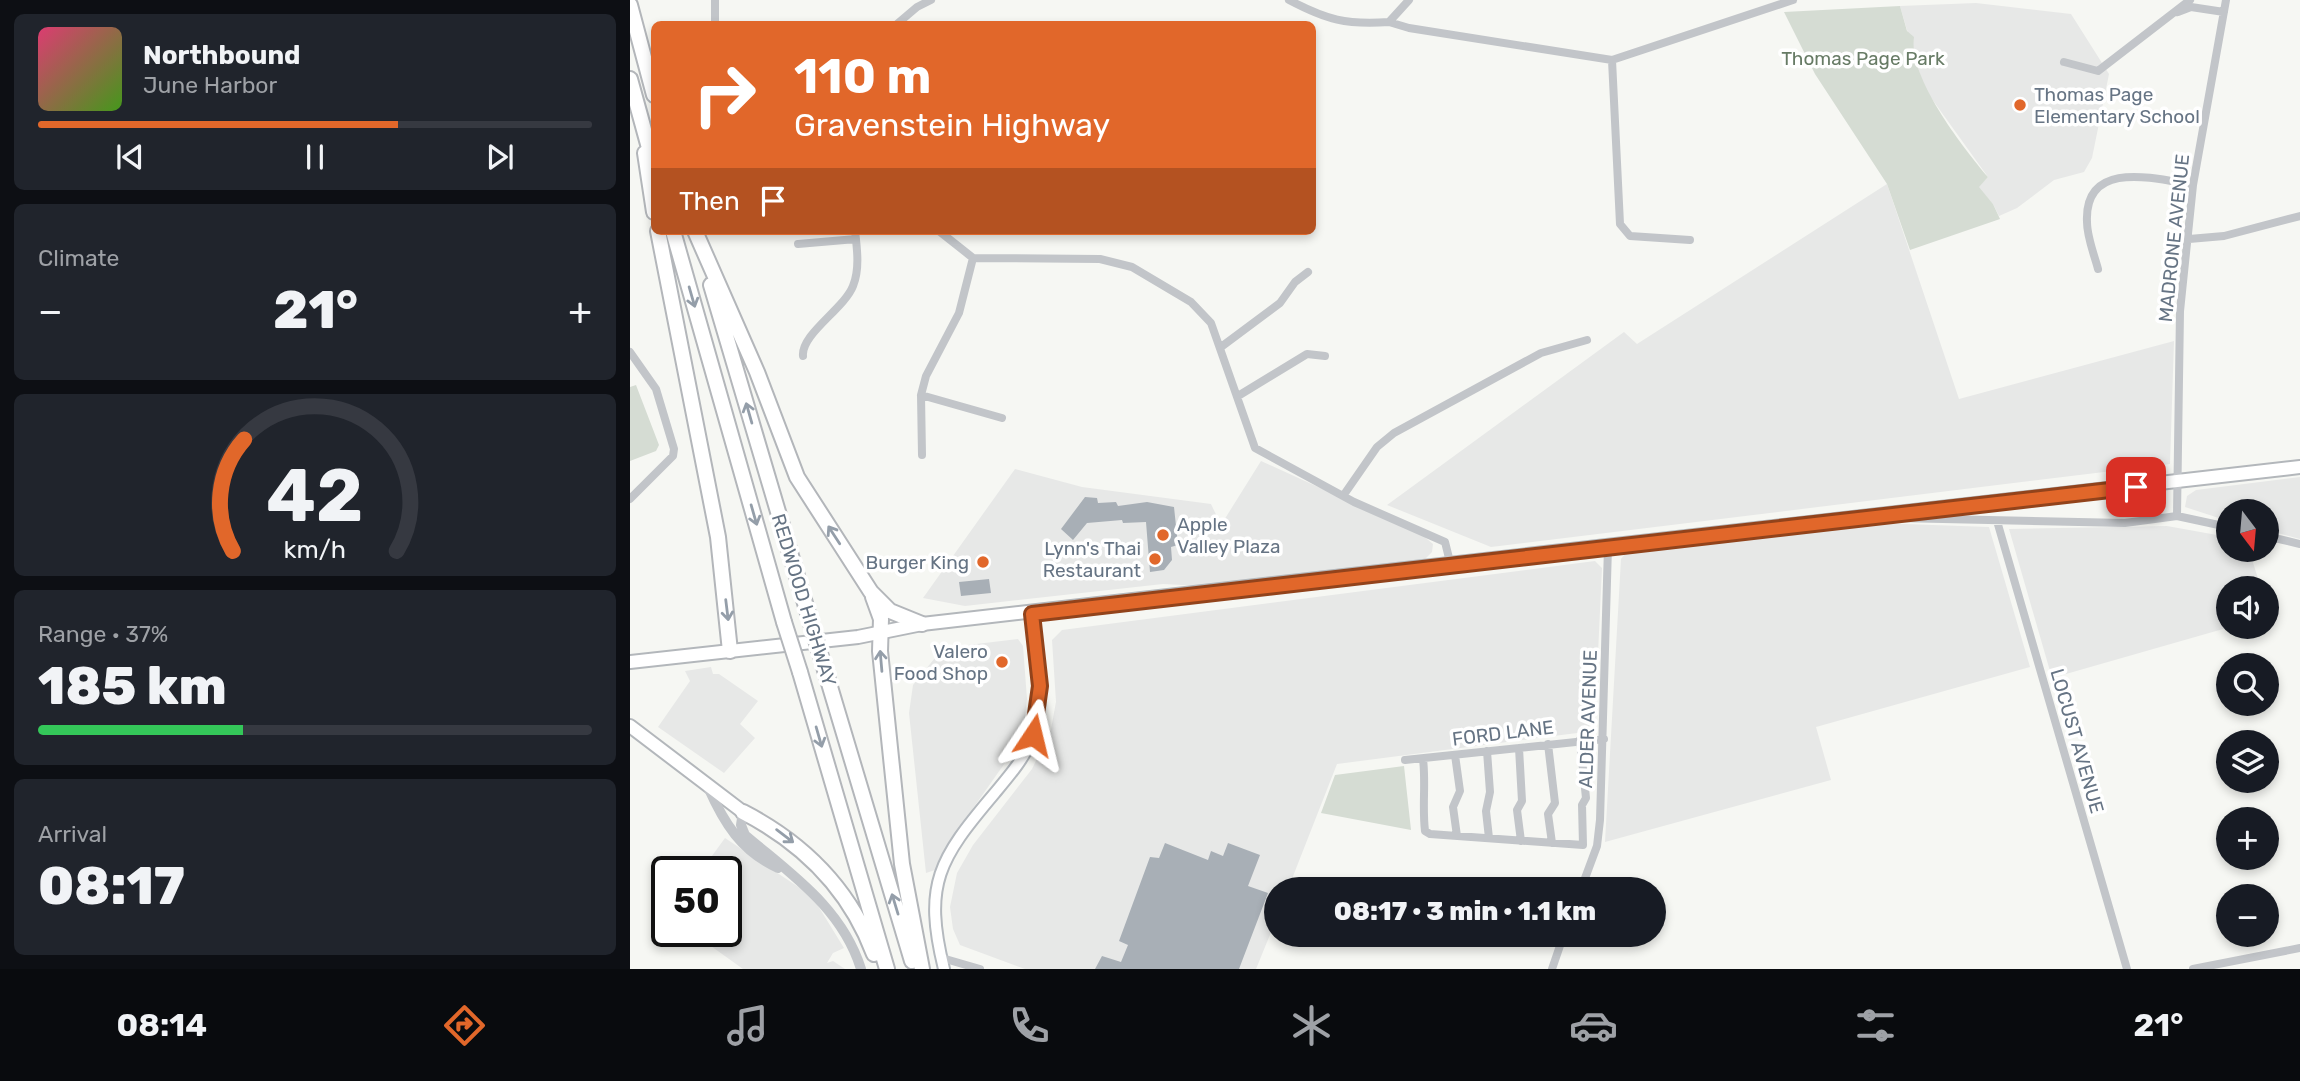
<!DOCTYPE html>
<meta charset="utf-8">
<style>
:root{--surface:#171b24;--page:#20242c;--text:#f1f3f6;--muted:#9ea1a6;--line:#363941;--accent:#e1672a}
body{margin:0;font-family:Rubik,sans-serif;background:var(--page);color:var(--text);height:100vh;display:flex;flex-direction:column;font-size:26px;white-space:nowrap}
*{box-sizing:border-box;margin:0}
p{font-size:23px;color:var(--muted)}
.icon{flex:none;width:38px;height:38px;fill:none;stroke:currentColor;stroke-width:2;stroke-linecap:round;stroke-linejoin:round}
.map{position:relative;flex:1;overflow:hidden}
.drawer{display:flex;flex-direction:column;gap:14px;padding:14px;background:#0d0f14;width:630px}
.drawer>*{flex:none}
.hud{position:absolute;left:21px;top:21px;width:665px;height:214px;border-radius:10px;box-shadow:0 4px 10px #0003;background:#e1672a;color:#fff;overflow:hidden}
.needle{width:46px;rotate:164deg}
.tools{position:absolute;left:1586px;top:499px;display:grid;gap:14px}
.tools a{display:grid;place-items:center;width:63px;height:63px;border-radius:50%;background:var(--surface);box-shadow:0 4px 10px #0003;font-size:35px}
.speed{position:absolute;left:21px;top:856px;display:flex;gap:14px;font-size:35px;font-weight:700;text-align:center}
.speed>*{display:grid;place-content:center;width:91px;height:91px;border-radius:50%;background:var(--surface);box-shadow:0 4px 10px #0003;line-height:1}
.speed .limit{border:4px solid #111;border-radius:10px;background:#fff;color:#111}
.pin{position:absolute;display:grid;place-items:center;width:60px;height:60px;color:#fff;margin:-30px;border-radius:14px;box-shadow:0 4px 10px #0006}
.me{position:absolute;width:77px;margin:-38px;rotate:10deg;stroke-linejoin:round;filter:drop-shadow(0 0 5px #0008)}
.turn{display:flex;align-items:center;gap:24px;height:147px;padding:0 28px;font-size:32px}
.turn .icon{width:91px;height:91px;stroke-width:2.5}
.turn b{display:block;font-size:49px;line-height:60px}
.then{display:flex;align-items:center;height:66px;padding:0 28px;background:#0003;gap:14px;font-size:26px}
.big{font-size:52px;font-weight:800;line-height:1.1}
.drawer .card{flex:1;display:flex;flex-direction:column;justify-content:center;gap:10px;min-width:0;padding:0 24px;border-radius:10px;background:var(--page)}
.drawer .dial{align-items:center;gap:0}
.dial svg{height:182px;overflow:visible;fill:none;stroke:var(--line);stroke-width:7;stroke-linecap:round;text-anchor:middle}
.dial text{fill:var(--text);stroke:none}
.song{display:flex;align-items:center;gap:21px}
.cover{width:84px;height:84px;border-radius:10px;background:linear-gradient(135deg,hsl(340 70% 55%),hsl(100 70% 35%))}
.played{height:7px;border-radius:4px;background:linear-gradient(90deg,var(--accent) 65%,var(--line) 65%)}
.keys{display:flex;justify-content:space-around;direction:ltr}
.heat{display:flex;justify-content:space-between;align-items:center;font-size:38px;direction:ltr}
.charge{height:10px;border-radius:5px;background:linear-gradient(90deg,#34c759 37%,var(--line) 0)}
.trip{position:absolute;left:634px;top:877px;width:402px;height:70px;border-radius:35px;background:var(--surface);box-shadow:0 4px 10px #0003;font-weight:800;line-height:70px;text-align:center}
.tabs{display:flex;height:112px;justify-content:space-around;align-items:center;background:#090b0e;color:var(--muted)}
.tabs .icon{width:49px;height:49px}
.tabs .current{color:var(--accent)}
.tabs b{font-size:32px;color:var(--text)}
main{display:flex;flex:1;min-height:0}
.map>svg:first-child{display:block}
.built{fill:#e7e8e7}
.green{fill:#d5dcd3}
.building{fill:#a8afb6}
.lines{fill:none;stroke-linecap:round;stroke-linejoin:round}
.secondary-casing{stroke:#b4b9be;stroke-width:14}
.primary-casing{stroke:#b3b7bb;stroke-width:16}
.motorway-casing{stroke:#b3b6ba;stroke-width:18}
.minor{stroke:#c2c5c9;stroke-width:8}
.tertiary{stroke:#c2c5c9;stroke-width:10}
.secondary{stroke:#fff;stroke-width:10}
.primary{stroke:#fff;stroke-width:12}
.motorway{stroke:#fff;stroke-width:14}
.motorway-bridge-casing{stroke:#b3b6ba;stroke-width:18;stroke-linecap:butt}
.motorway-bridge{stroke:#fff;stroke-width:14}
.oneway{stroke:#949ea9}
.route-casing{stroke:#92431b;stroke-width:18}
.route{stroke:#e1672a;stroke-width:12}
.poi-dot{fill:#e1672a;stroke:#fff;stroke-width:2.5}
.labels{text-anchor:middle;dominant-baseline:central;stroke-width:7;stroke-linejoin:round;paint-order:stroke}
.park-label{font-size:19px;fill:#677b65;stroke:#fff}
.poi-label{font-size:19px;fill:#667484;stroke:#fff;text-anchor:end}
.street-label{font-size:19px;fill:#667484;stroke:#fff}
</style>
<main>
<section class="drawer">
<div class="card">
<div class="song"><i class="cover"></i><div><b>Northbound</b><p>June Harbor</p></div></div>
<div class="played"></div>
<div class="keys"><svg class="icon" aria-label="previous" viewBox="0 0 24 24"><path d="M18 5L8 12l10 7zM5 5v14"/></svg><svg class="icon" aria-label="pause" viewBox="0 0 24 24"><path d="M8 5v14M16 5v14"/></svg><svg class="icon" aria-label="next" viewBox="0 0 24 24"><path d="M6 5l10 7-10 7zM19 5v14"/></svg></div>
</div>
<div class="card"><p>Climate</p>
<div class="heat"><a>−</a><b class="big">21°</b><a>+</a></div>
</div>
<div class="card dial"><svg viewBox="0 0 100 80">
<path d="M14 69A42 42 0 1 1 86 69"/>
<path d="M14 69A42 42 0 0 1 19 20" stroke="#e1672a"/>
<text x="50" y="56" font-size="32" font-weight="700">42</text>
<text x="50" y="72" font-size="11">km/h</text>
</svg></div>
<div class="card"><p>Range · 37%</p><b class="big">185 km</b><div class="charge"></div></div>
<div class="card"><p>Arrival</p><b class="big">08:17</b></div>
</section>
<div class="map">
<svg width="1670" height="969" viewBox="0 0 1670 969">
<rect width="100%" height="100%" fill="#f6f7f3"/>
<path class="built" d="M1346,3L1441,14L1479,74L1462,158L1454,172L1424,180L1387,208L1369,216L1363,204L1348,187L1358,177L1294,88L1270,6Z
M1257,184L1329,399L1544,341L1540,464L861,547L757,505L994,332L1007,344Z
M631,461L791,534L803,544L802,552L792,562L571,586L533,584L335,606L293,598L385,469L452,487L581,504L591,525Z
M1670,477V539L1636,530V511H1598V521L1555,507L1557,496L1566,490Z
M1246,523L1359,527L1400,667L1186,727L1201,780L975,842L991,559L995,554Z
M1537,526L1598,537V550H1619L1631,588H1598L1600,627L1422,678L1379,529Z
M965,561L972,568L965,718L955,732L707,764L658,889H646V920L626,969H395L330,945L323,929L320,907L327,873L343,845L402,769L421,729L426,702L422,640L432,630Z
M388,639L393,646L397,699L394,725L384,750L318,844L305,870L296,873L279,713L283,685L313,648Z
M81,667L83,674H89L128,701L110,724L125,738L94,773L28,727L60,681L55,671Z
M95,838L182,896L214,948L203,953L197,963L203,961L215,969H113L60,931H96V872L71,871Z"/>
<path class="green" d="M1270,6L1277,31L1284,37C1278,77 1332,146 1358,177L1349,187L1363,204L1370,219L1280,250L1257,184L1185,74L1154,12Z
M6,385L29,445L26,451L0,461V387Z
M774,766L781,830L691,813L705,775Z"/>
<path class="building" d="M455,497L467,498L468,503L486,502L488,506L517,502L544,507L548,545L541,547L542,560L534,570L520,572L516,522L493,523L492,520L457,523L443,540L431,529Z
M359,579L361,593L331,596L329,582Z
M535,843L578,860L581,851L593,856L598,843L630,855L618,886L638,893L609,969H465L472,956L491,962L498,945L489,941L520,857L529,858Z"/>
<g class="lines">
<defs>
<path id="secondary" d="M314,969C293,884 309,859 364,794C379,776 394,759 403,737C417,698 406,653 402,614"/>
<path id="primary" d="M0,662L228,637L292,624L1670,467
M0,726L113,812"/>
<path id="motorway" d="M0,5L24,95
M0,79L24,166
M15,153L24,212
M28,231L88,537L100,651
M43,231L154,622
M65,231L127,372L167,477L241,592L260,611L292,624
M81,285L180,620
M243,597L251,619L250,651L272,864L292,969
M195,670L282,961
M170,672L257,969
M113,812C173,843 220,890 244,954"/>
</defs>
<use href="#secondary" class="secondary-casing"/>
<use href="#primary" class="primary-casing"/>
<use href="#motorway" class="motorway-casing"/>
<path class="minor" d="M659,0C697,20 716,25 759,22L779,0
M1548,12L1561,7L1594,12
M759,22L779,28L982,60L1163,0
M85,24V0
M267,24L287,7L301,0
M982,60L990,224L1000,236L1060,240
M1434,62L1468,71L1560,0
M309,231L343,258L470,259L502,267L561,302L581,323L625,448L724,502L815,542L821,566
M1559,239L1594,236L1670,216
M168,244L226,239
M1468,269C1464,254 1457,237 1457,222C1454,158 1527,179 1563,185
M591,347L650,303L665,282L678,272
M0,352L26,389L44,449L43,456L0,499
M173,356C171,334 214,309 223,286C230,269 227,248 225,231
M291,395L372,418
M608,396L677,354L695,356
M292,455L291,395L296,376L329,313L343,258
M713,496L747,447L764,433L911,353L957,340
M1547,516L1550,311L1563,185L1596,0
M1267,518L1495,523L1547,516L1598,527
M1367,521L1497,969
M1636,536L1670,544
M918,744L925,803L918,814L922,843
M889,748L892,801L887,810L891,841
M857,751L860,792L856,811L859,838
M825,755L830,791L823,807L827,836
M793,759C796,784 792,805 795,831L800,834L953,845L952,805L956,798L950,740
M775,760L974,739
M951,889L967,846L970,820L978,547
M312,958L350,969
M922,969L934,934
M1563,969L1670,948"/>
<path class="tertiary" d="M78,787C94,823 111,851 148,868
M113,812L111,825L115,835C162,875 212,908 231,969"/>
<use href="#secondary" class="secondary"/>
<use href="#primary" class="primary"/>
<use href="#motorway" class="motorway"/>
<defs>
<path id="motorway-bridge" d="M180,620L195,670
M154,622L170,672"/>
</defs>
<use href="#motorway-bridge" class="motorway-bridge-casing"/>
<use href="#motorway-bridge" class="motorway-bridge"/>
</g>
<defs><path id="oneway-shaft" d="M-6 0H5M1.5-3L5.5 0L1.5 3" fill="none" stroke-width="1.6" stroke-linecap="round" stroke-linejoin="round" transform="scale(1.75)"/></defs>
<g class="oneway">
<use href="#oneway-shaft" transform="translate(62 297) rotate(74)"/>
<use href="#oneway-shaft" transform="translate(119 413) rotate(-106)"/>
<use href="#oneway-shaft" transform="translate(124 515) rotate(74)"/>
<use href="#oneway-shaft" transform="translate(204 535) rotate(-123)"/>
<use href="#oneway-shaft" transform="translate(97 610) rotate(83)"/>
<use href="#oneway-shaft" transform="translate(251 661) rotate(-95)"/>
<use href="#oneway-shaft" transform="translate(189 737) rotate(74)"/>
<use href="#oneway-shaft" transform="translate(155 836) rotate(37)"/>
<use href="#oneway-shaft" transform="translate(265 904) rotate(-107)"/>
</g>
<g class="lines">
<defs>
<path id="route" d="M403,735L410,686L402,614L1506,487"/>
</defs>
<use href="#route" class="route-casing"/>
<use href="#route" class="route"/>
</g>
<g class="poi-dot">
<circle cx="1390" cy="105" r="7"/>
<circle cx="533" cy="535" r="7"/>
<circle cx="525" cy="559" r="7"/>
<circle cx="353" cy="562" r="7"/>
<circle cx="372" cy="662" r="7"/>
</g>
<g class="labels">
<g class="park-label">
<text x="1233" y="58">Thomas Page Park</text>
</g>
<g class="poi-label">
<text x="1404" y="94" text-anchor="start">Thomas Page<tspan x="1404" dy="22">Elementary School</tspan></text>
<text x="547" y="524" text-anchor="start">Apple<tspan x="547" dy="22">Valley Plaza</tspan></text>
<text x="511" y="548">Lynn's Thai<tspan x="511" dy="22">Restaurant</tspan></text>
<text x="339" y="562">Burger King</text>
<text x="358" y="651">Valero<tspan x="358" dy="22">Food Shop</tspan></text>
</g>
<g class="street-label">
<text transform="translate(1544 238) rotate(-84)">MADRONE AVENUE</text>
<text transform="translate(174 600) rotate(73)">REDWOOD HIGHWAY</text>
<text transform="translate(958 719) rotate(-88)">ALDER AVENUE</text>
<text transform="translate(873 733) rotate(-7)">FORD LANE</text>
<text transform="translate(1447 741) rotate(74)">LOCUST AVENUE</text>
</g>
</g>
</svg>
<div class="tools">
<a><svg class="needle" viewBox="-14 -14 28 28"><path d="M0-13l5 13h-10z" fill="#e53935"/><path d="M0 13l5-13h-10z" fill="#9ea1a6"/></svg></a>
<a><svg class="icon" aria-label="sound" viewBox="0 0 24 24"><path d="M4 9h4l5-4v14l-5-4H4zM17 9q2 3 0 6"/></svg></a>
<a><svg class="icon" aria-label="search" viewBox="0 0 24 24"><circle cx="10" cy="10" r="6"/><path d="M15 15l6 6"/></svg></a>
<a><svg class="icon" aria-label="layers" viewBox="0 0 24 24"><path d="M12 4l9 5-9 5-9-5zM3 14l9 5 9-5"/></svg></a>
<a>+</a>
<a>−</a>
</div>
<div class="speed"><div class="limit">50</div></div>
<div class="pin" style="left:1506px;top:487px;background:#d93025"><svg class="icon" aria-label="arrive" viewBox="0 0 24 24"><path d="M6 21V4h12l-3 4 3 4H6"/></svg></div>
<svg class="me" style="left:403px;top:735px" viewBox="-20 -20 40 40"><path d="M0-17L14 15 0 8-14 15z" fill="#e1672a" stroke="#fff" stroke-width="4"/></svg>
<div class="trip">08:17 · 3 min · 1.1 km</div>
<div class="hud">
<div class="turn"><svg class="icon" aria-label="right" viewBox="0 0 24 24"><path d="M7 20v-9h11M14 6l5 5-5 5"/></svg><div><b>110 m</b>Gravenstein Highway</div></div>
<div class="then">Then<svg class="icon" aria-label="arrive" viewBox="0 0 24 24"><path d="M6 21V4h12l-3 4 3 4H6"/></svg></div>
</div>
</div>
</main>
<nav class="tabs">
<b>08:14</b>
<svg class="icon current" aria-label="directions" viewBox="0 0 24 24"><path d="M12 3l9 9-9 9-9-9zM9 14v-3h6M13 9l2 2-2 2"/></svg>
<svg class="icon" aria-label="music" viewBox="0 0 24 24"><path d="M9 18V5l10-2v13"/><circle cx="6" cy="18" r="3"/><circle cx="16" cy="16" r="3"/></svg>
<svg class="icon" aria-label="phone" viewBox="0 0 24 24"><path d="M5 4h4l2 5-3 2q2 4 5 5l2-3 5 2v4C11 20 4 13 5 4z"/></svg>
<svg class="icon" aria-label="climate" viewBox="0 0 24 24"><path d="M12 3v18M4 7l16 10M4 17L20 7"/></svg>
<svg class="icon" aria-label="car" viewBox="0 0 24 24"><path d="M5 17H2v-5l4-1 3-4h7l3 4 3 1v5h-3M9 17h6M6 11h13"/><circle cx="7" cy="17" r="2"/><circle cx="17" cy="17" r="2"/></svg>
<svg class="icon" aria-label="filters" viewBox="0 0 24 24"><path d="M4 7h16M4 17h16"/><circle cx="9" cy="7" r="2"/><circle cx="15" cy="17" r="2"/></svg>
<b>21°</b>
</nav>
